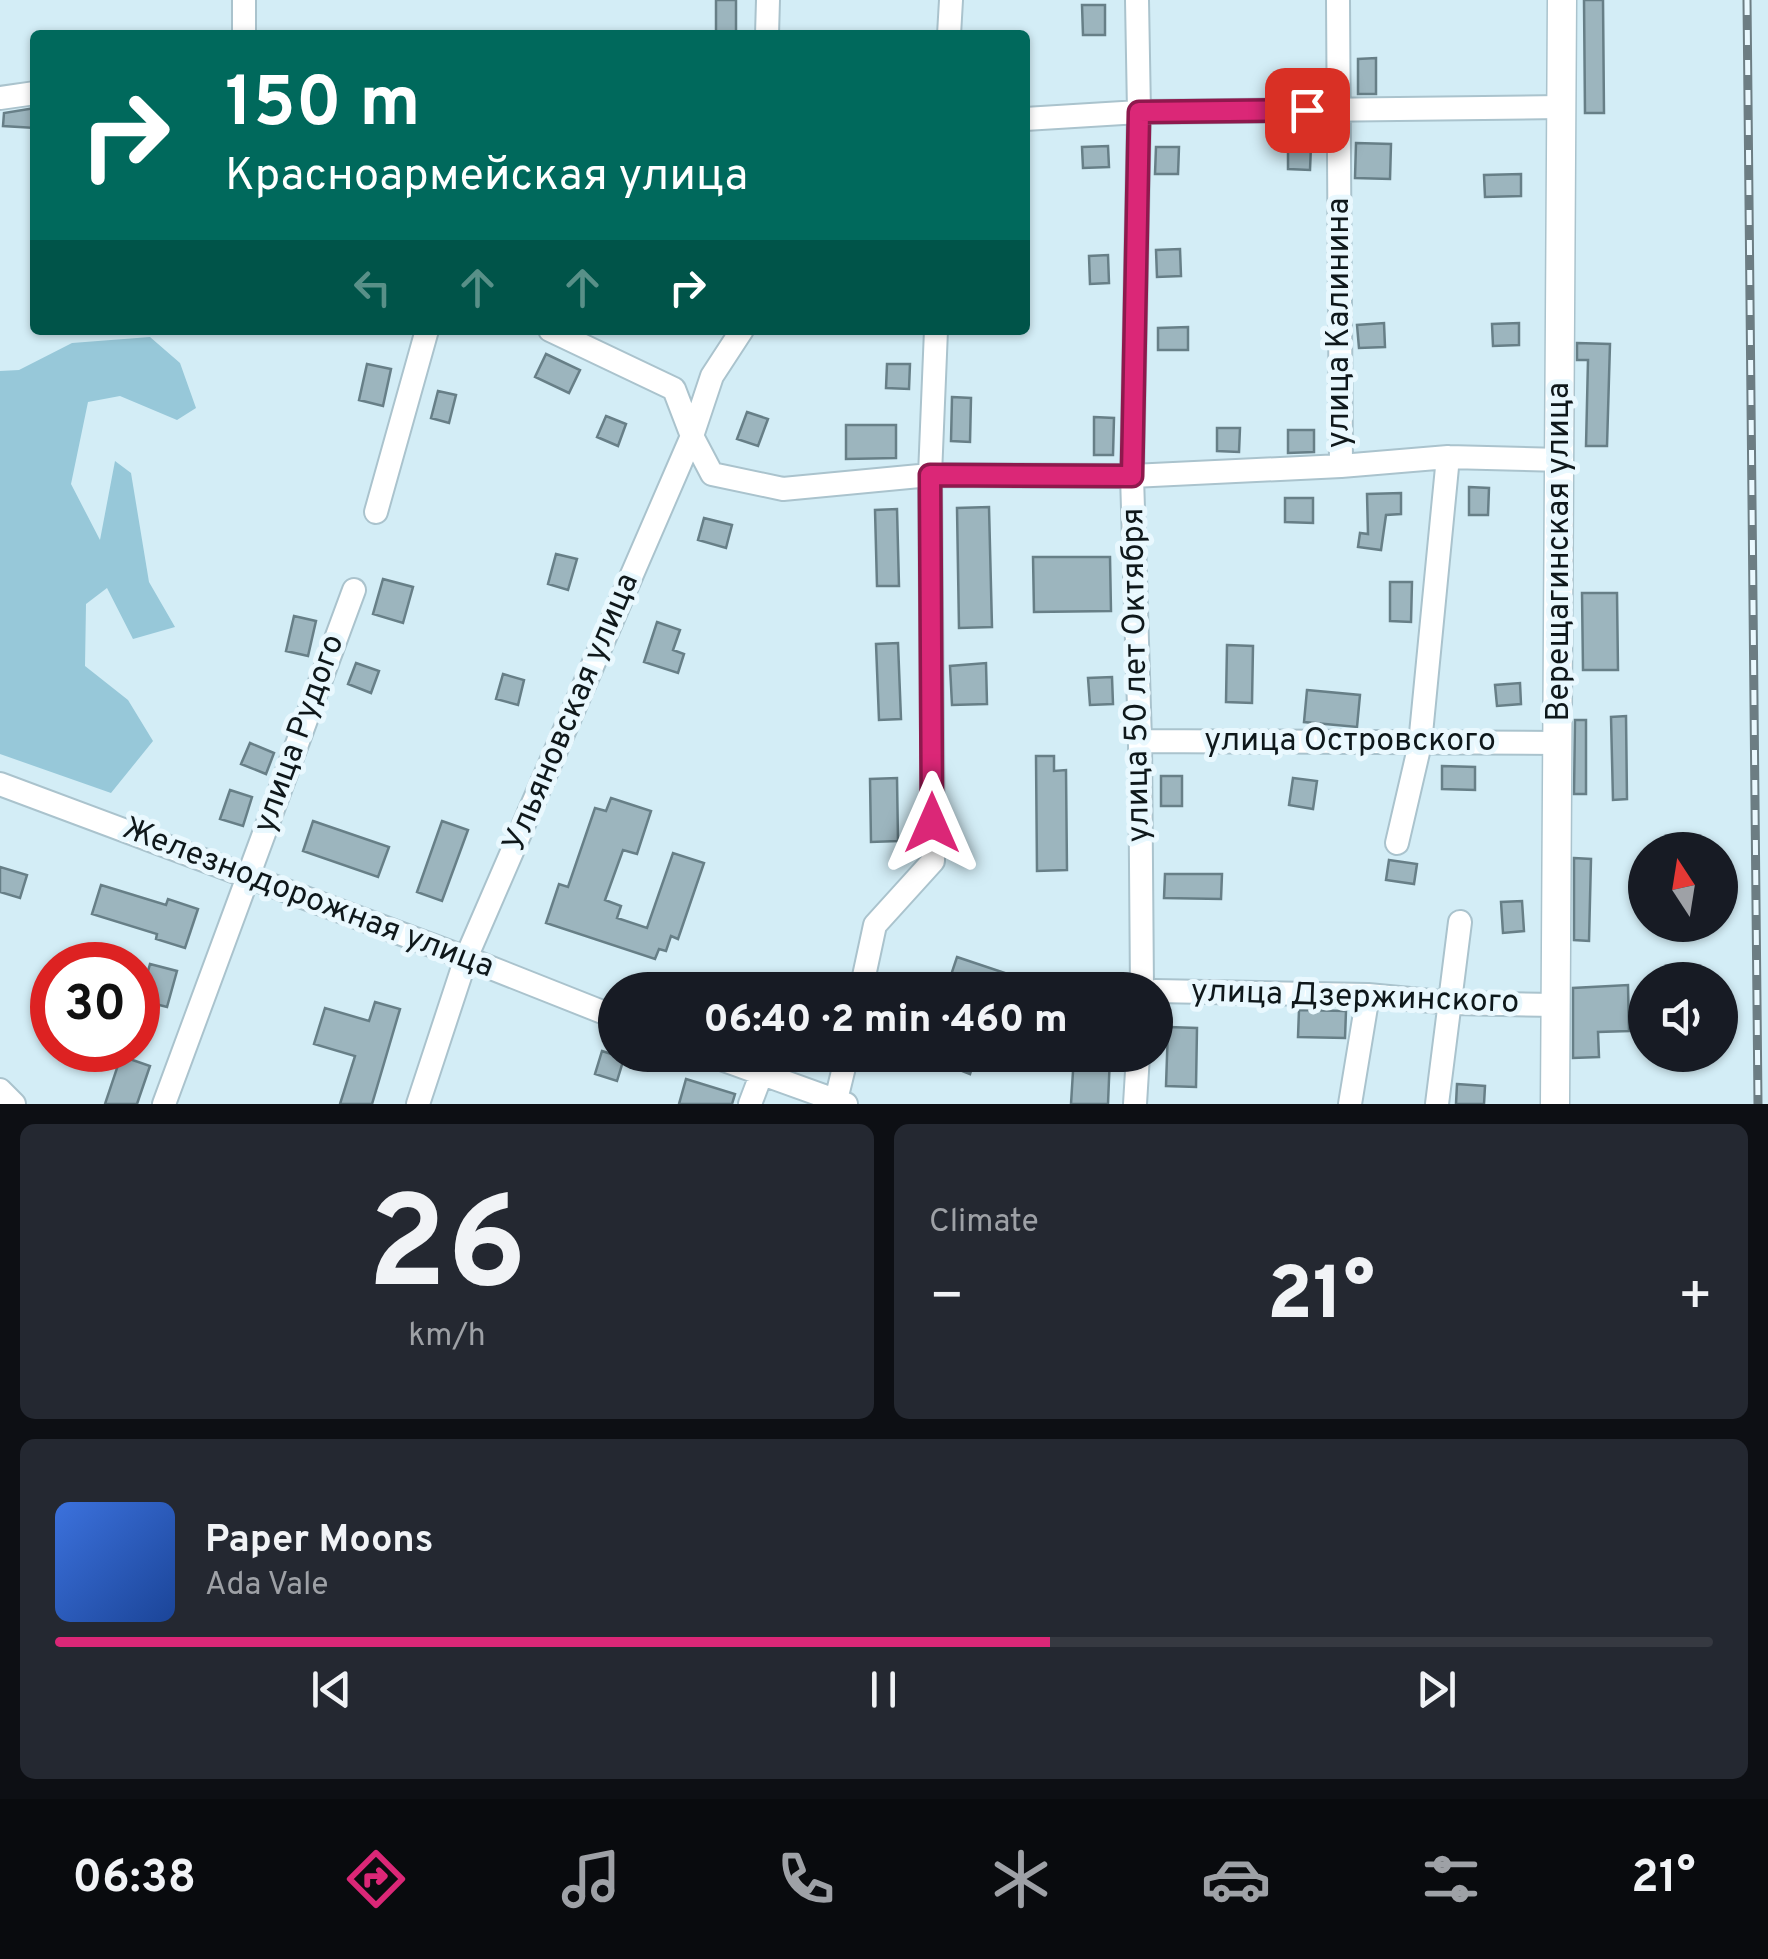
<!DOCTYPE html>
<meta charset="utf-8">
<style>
:root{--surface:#171b24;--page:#242831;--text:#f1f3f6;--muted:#9ea1a6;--line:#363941;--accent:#db2777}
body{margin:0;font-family:Overpass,sans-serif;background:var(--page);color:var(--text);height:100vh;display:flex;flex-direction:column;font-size:38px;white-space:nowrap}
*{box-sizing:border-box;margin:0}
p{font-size:32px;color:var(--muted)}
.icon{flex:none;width:55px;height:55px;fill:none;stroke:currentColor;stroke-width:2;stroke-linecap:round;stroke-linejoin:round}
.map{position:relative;height:1104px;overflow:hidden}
.drawer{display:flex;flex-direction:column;gap:20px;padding:20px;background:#0d0f14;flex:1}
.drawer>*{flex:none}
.top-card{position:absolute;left:30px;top:30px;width:1000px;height:305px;border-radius:10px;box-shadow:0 2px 8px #0004;background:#00695c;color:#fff;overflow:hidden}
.needle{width:65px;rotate:348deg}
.buttons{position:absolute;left:1628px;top:832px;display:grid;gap:20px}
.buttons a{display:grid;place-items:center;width:110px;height:110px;border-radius:50%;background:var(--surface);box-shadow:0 2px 8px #0004;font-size:50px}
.speed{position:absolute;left:30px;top:942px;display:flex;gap:20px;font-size:50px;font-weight:700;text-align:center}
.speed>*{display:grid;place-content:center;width:130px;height:130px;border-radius:50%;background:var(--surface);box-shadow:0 2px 8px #0004;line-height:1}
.speed .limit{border:15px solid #d22;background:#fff;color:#111}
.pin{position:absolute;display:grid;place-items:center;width:85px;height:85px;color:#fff;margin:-42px;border-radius:20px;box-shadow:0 5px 15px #0006}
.me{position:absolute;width:110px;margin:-55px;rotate:0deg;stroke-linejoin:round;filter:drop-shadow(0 0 8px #0008)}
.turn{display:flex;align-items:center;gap:35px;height:210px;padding:0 30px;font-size:45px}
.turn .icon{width:130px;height:130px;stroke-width:2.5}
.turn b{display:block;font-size:70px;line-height:85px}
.lanes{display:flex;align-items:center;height:95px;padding:0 30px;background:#0003;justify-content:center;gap:50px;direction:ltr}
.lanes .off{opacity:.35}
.big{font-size:75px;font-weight:800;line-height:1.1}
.drawer .tile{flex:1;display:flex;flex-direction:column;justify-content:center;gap:15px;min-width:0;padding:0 35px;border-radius:15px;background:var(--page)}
.drawer .dial{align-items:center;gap:0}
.dial b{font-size:130px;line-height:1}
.song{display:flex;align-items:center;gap:30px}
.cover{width:120px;height:120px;border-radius:15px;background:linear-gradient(135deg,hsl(220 70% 55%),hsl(220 70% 35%))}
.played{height:10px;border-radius:5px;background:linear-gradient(90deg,var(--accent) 60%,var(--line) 60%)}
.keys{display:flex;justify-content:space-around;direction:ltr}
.heat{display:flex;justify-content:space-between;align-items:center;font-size:55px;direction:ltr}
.drawer .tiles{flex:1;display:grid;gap:20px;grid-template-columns:1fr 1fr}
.tile:last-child{grid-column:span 2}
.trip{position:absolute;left:598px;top:972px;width:575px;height:100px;border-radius:50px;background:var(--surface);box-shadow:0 2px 8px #0004;font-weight:800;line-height:100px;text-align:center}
.tab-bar{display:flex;height:160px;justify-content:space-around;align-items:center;background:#090b0e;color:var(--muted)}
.tab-bar .icon{width:70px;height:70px}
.tab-bar .active{color:var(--accent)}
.tab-bar b{font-size:45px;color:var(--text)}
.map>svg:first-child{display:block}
.green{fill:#97c8d9}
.building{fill:#9cb5be;stroke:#677f87;stroke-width:2.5}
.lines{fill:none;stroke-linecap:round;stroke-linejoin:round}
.minor-casing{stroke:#aac3cd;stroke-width:26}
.major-casing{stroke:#aac3cd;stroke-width:31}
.minor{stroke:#fff;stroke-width:22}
.major{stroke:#fff;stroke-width:28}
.rail-casing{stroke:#6c7d83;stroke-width:9}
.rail{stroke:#e9f8fe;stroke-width:5;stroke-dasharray:15;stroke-linecap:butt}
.route-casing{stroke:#8e194d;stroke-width:25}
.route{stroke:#db2777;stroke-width:18}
.labels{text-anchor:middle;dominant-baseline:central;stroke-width:10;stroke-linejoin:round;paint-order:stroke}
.street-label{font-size:32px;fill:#0f181b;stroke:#e9f8fe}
</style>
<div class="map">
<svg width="1768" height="1104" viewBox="0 0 1768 1104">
<rect width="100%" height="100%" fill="#d3edf6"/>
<path class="green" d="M150,337L180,363L196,408L177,420L120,396L88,402L71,484L100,540L115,461L131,473L149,582L175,627L133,639L107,588L86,604L85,666L128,700L153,741L111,793L0,754V371L19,370L72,343Z"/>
<path class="building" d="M716,0H736V33L716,32Z
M1584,0H1603L1604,113H1585Z
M1082,5H1105V35H1083Z
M1376,58V94H1358V59Z
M35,108V128L3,126L4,113Z
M1356,143L1391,144L1390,179L1355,178Z
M1288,145H1311L1310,170L1288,169Z
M1108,146L1109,167L1083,168L1082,147Z
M1156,147H1179L1178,174H1155Z
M1521,174V196L1485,197L1484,175Z
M1180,249L1181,276L1157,277L1156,250Z
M1108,255L1109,283L1090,284L1089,256Z
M1384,323L1385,347L1359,348L1357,325Z
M1519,323V345L1493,346L1492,324Z
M1188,327V350H1158V328Z
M1577,343L1610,344L1607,446H1586L1588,360H1577Z
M546,354L580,370L569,393L535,377Z
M367,364L391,369L383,406L359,400Z
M887,364H910L909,389L886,388Z
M438,391L456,395L449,423L431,418Z
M952,397L971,398L970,442L951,441Z
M747,412L768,419L758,446L737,439Z
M606,416L626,424L618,446L597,437Z
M1094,417L1114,418L1113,455H1094Z
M846,425H896V458L846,459Z
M1217,428H1240L1239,452L1217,451Z
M1288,430H1314V452L1288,453Z
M1469,487L1489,488L1488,515H1469Z
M1401,493V514L1386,515L1381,550L1358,547L1360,533L1368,534L1367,494Z
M1285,498H1313V523L1285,522Z
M989,507L992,627L959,628L957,508Z
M897,509L899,586H877L875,510Z
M704,518L732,525L726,548L698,540Z
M556,554L577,559L568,590L548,584Z
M1033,557H1110L1111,611L1034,612Z
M383,579L413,587L403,623L373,614Z
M1390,582H1412L1411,622L1390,621Z
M1582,593H1617L1618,670H1583Z
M294,616L316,621L308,656L286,651Z
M657,622L680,630L673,650L684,654L678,673L644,662Z
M898,643L901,719L879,720L876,644Z
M1227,645L1253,646L1252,703L1226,702Z
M356,663L379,671L371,693L348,684Z
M986,663L987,704L952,705L950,666Z
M503,674L524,680L518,705L496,699Z
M1112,677L1113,704L1090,705L1088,678Z
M1520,683L1521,704L1497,706L1495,685Z
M1307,690L1360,695L1357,727L1304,722Z
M1626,716L1627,799L1613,800L1611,717Z
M1575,720H1586V794H1574Z
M250,743L274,753L266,774L241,764Z
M1036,756H1054V771L1066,770L1067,870L1037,871Z
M1442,766L1475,767V790L1442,789Z
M1161,776H1182V806H1161Z
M897,778L898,841L871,842L870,779Z
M1293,778L1317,781L1313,809L1289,805Z
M230,790L252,797L243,826L220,819Z
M611,798L651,811L637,854L623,850L605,900L621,906L617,918L647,928L673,853L704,863L678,939L671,936L666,951L659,949L655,959L546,923L559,884L568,887L595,808L606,811Z
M313,821L389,847L378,877L303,851Z
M442,821L468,830L442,901L417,892Z
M1574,858L1591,859L1589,941L1574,940Z
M1389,860L1417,864L1414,884L1386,880Z
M0,867L27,875L20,898L0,892Z
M1165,874H1222L1221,899L1164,898Z
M101,885L166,905L168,899L198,909L185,948L156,939L157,934L92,914Z
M1522,901L1524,931L1503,933L1501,902Z
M957,957L1005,973L999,990H946Z
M150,964L177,971L167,1007L140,1000Z
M1628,985L1629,1031L1598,1032L1599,1057L1573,1058V988Z
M375,1002L400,1009L372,1104H340L355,1056L314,1044L325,1008L369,1021Z
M1299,1010L1346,1011L1345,1038L1298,1037Z
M1168,1027L1197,1028L1196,1087L1166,1086Z
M602,1051L624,1058L617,1081L595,1074Z
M922,1055H976L970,1074Z
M1074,1055H1110L1108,1104H1071Z
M121,1056L150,1066L137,1104H105Z
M686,1079L735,1094L732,1104H679Z
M1457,1084L1485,1086L1484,1104H1456Z"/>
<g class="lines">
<defs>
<path id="minor" d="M244,0V35
M1137,0L1139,112L1132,476L1140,741L1142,990
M1338,0L1341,466
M767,35L768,0
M949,35L951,0
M0,98L35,93
M1025,119L1139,112L1561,107
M550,330L674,389L692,436L712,474L783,489L930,475L1132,476L1341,466L1448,457L1561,460
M376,512L427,330
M1140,741L1559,743
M0,784L466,958L615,1017
M1397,843L1420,744L1448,457
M861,990L875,925L933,861L930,475L936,330
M1155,991L1368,995L1452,1003L1556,1005
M710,1055L846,1104
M0,1090L14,1104
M836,1100L847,1055
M164,1104L354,590
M418,1104L466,958L692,436L712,376L742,330
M750,1104L761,1075
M1135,1104L1138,1055
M1350,1104L1368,995
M1437,1104L1460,922"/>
<path id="major" d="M1555,1104L1562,0"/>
</defs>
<use href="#minor" class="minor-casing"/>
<use href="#major" class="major-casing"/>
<use href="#minor" class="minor"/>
<use href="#major" class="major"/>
<defs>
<path id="rail" d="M1747,0L1758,1104"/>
</defs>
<use href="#rail" class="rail-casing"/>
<use href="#rail" class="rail"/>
</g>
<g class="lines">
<defs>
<path id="route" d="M932,823L930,475L1132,476L1139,112L1307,110"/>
</defs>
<use href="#route" class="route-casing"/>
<use href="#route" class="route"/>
</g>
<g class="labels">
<g class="street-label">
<text transform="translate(1340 323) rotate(-90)">улица Калинина</text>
<text transform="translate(1560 552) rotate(-90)">Верещагинская улица</text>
<text transform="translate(1137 675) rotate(-91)">улица 50 лет Октября</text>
<text transform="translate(572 713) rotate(-67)">Ульяновская улица</text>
<text transform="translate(300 734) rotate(-70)">улица Рудого</text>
<text x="1350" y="742">улица Островского</text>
<text transform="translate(308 899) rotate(21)">Железнодорожная улица</text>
<text transform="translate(1355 998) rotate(2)">улица Дзержинского</text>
</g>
</g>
</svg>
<div class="buttons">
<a><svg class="needle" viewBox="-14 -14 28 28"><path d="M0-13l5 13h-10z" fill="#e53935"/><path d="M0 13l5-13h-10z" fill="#9ea1a6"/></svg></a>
<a><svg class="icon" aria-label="sound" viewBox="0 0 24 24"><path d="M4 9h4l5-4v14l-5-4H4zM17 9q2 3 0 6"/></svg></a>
</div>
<div class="speed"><div class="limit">30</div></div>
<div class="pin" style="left:1307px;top:110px;background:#d93025"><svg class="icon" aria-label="arrive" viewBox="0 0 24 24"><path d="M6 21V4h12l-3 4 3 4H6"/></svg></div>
<svg class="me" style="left:932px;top:823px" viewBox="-20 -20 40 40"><path d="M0-17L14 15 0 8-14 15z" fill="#db2777" stroke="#fff" stroke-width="4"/></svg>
<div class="trip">06:40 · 2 min · 460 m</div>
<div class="top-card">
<div class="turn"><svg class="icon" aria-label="right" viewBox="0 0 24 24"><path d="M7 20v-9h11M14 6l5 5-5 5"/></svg><div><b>150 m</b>Красноармейская улица</div></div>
<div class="lanes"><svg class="icon off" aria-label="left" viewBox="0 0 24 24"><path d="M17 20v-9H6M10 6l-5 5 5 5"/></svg><svg class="icon off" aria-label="ahead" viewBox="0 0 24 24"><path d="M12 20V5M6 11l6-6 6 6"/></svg><svg class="icon off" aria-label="ahead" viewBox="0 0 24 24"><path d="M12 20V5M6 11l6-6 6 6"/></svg><svg class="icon" aria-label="right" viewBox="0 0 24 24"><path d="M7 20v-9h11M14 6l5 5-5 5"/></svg></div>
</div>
</div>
<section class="drawer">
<div class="tiles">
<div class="tile dial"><b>26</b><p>km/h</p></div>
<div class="tile"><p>Climate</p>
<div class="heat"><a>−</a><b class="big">21°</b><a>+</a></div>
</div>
<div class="tile">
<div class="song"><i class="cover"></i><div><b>Paper Moons</b><p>Ada Vale</p></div></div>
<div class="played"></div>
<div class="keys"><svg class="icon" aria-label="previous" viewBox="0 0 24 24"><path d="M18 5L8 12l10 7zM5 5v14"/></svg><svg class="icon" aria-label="pause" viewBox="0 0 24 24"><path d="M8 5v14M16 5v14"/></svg><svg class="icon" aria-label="next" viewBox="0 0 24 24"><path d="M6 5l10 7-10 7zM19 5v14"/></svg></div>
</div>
</div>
</section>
<nav class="tab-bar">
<b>06:38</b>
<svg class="icon active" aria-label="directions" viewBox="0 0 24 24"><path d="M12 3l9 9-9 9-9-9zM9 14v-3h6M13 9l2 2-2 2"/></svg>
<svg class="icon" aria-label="music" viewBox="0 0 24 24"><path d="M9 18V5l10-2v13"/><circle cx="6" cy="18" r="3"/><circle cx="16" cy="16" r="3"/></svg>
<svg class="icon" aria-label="phone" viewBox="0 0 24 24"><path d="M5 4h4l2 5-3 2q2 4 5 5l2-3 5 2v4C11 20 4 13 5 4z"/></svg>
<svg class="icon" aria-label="climate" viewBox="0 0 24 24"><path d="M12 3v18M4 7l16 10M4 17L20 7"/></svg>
<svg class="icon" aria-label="car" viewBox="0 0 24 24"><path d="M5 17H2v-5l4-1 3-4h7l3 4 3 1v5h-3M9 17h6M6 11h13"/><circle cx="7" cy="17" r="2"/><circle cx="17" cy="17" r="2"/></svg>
<svg class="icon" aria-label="filters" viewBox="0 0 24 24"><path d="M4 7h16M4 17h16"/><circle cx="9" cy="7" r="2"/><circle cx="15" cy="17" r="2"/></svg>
<b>21°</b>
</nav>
